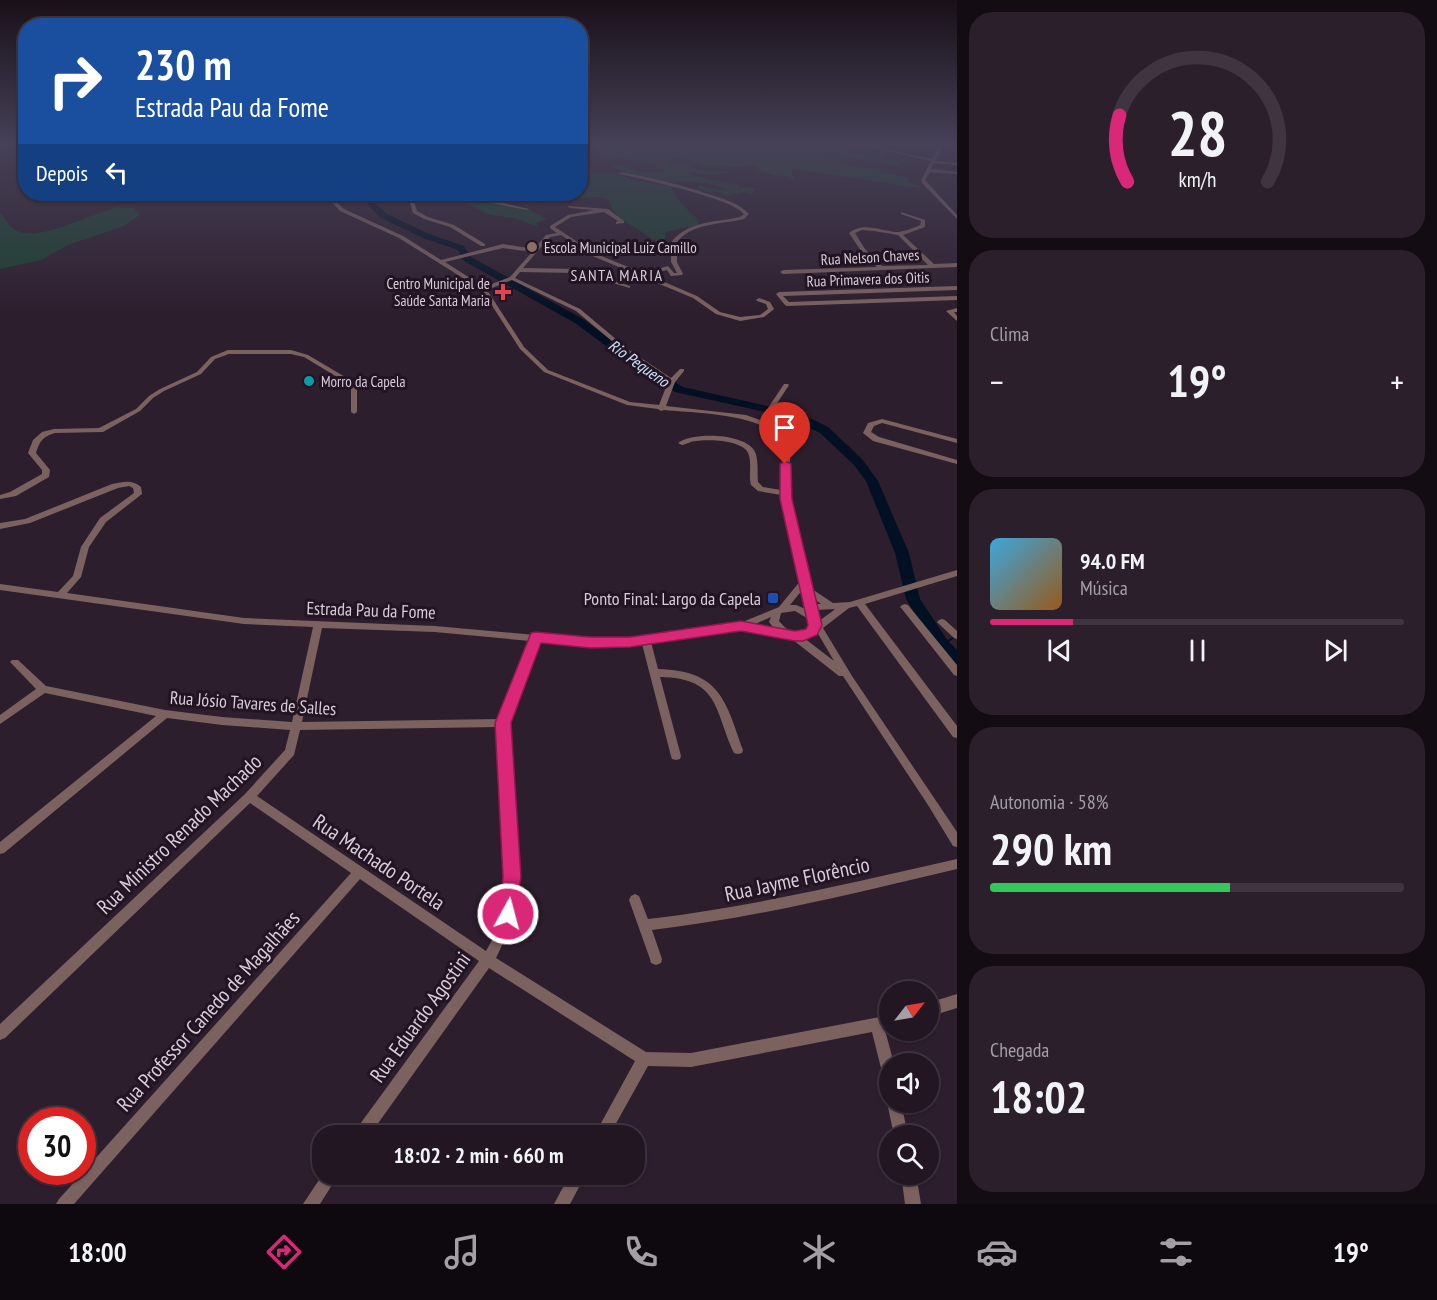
<!DOCTYPE html>
<html lang="pt">
<meta charset="utf-8">
<style>
:root{--surface:#221622;--page:#2a1f2a;--text:#f1f3f6;--muted:#a29fa5;--line:#3f3540;--accent:#db2777}
body{margin:0;font-family:"PT Sans Narrow",sans-serif;background:var(--page);color:var(--text);height:100vh;display:flex;flex-direction:column;font-size:22px;white-space:nowrap}
*{box-sizing:border-box;margin:0}
p{font-size:20px;color:var(--muted)}
.icon{flex:none;width:33px;height:33px;fill:none;stroke:currentColor;stroke-width:2;stroke-linecap:round;stroke-linejoin:round}
.map{position:relative;flex:1;overflow:hidden}
.details{display:flex;flex-direction:column;gap:12px;padding:12px;background:#130c13;width:480px}
.details>*{flex:none}
.hud{position:absolute;left:18px;top:18px;width:570px;height:183px;border-radius:24px;box-shadow:0 2px 4px #0004,0 0 0 2px var(--line);background:#1a4fa0;color:#fff;overflow:hidden}
.needle{width:39px;rotate:59deg}
.buttons{position:absolute;left:879px;top:981px;display:grid;gap:12px}
.buttons a{display:grid;place-items:center;width:60px;height:60px;border-radius:50%;background:var(--surface);box-shadow:0 2px 4px #0004,0 0 0 2px var(--line);font-size:30px}
.speed{position:absolute;left:18px;top:1107px;display:flex;gap:12px;font-size:30px;font-weight:700;text-align:center}
.speed>*{display:grid;place-content:center;width:78px;height:78px;border-radius:50%;background:var(--surface);box-shadow:0 2px 4px #0004,0 0 0 2px var(--line);line-height:1}
.speed .limit{border:9px solid #d22;background:#fff;color:#111}
.pin{position:absolute;display:grid;place-items:center;width:51px;height:51px;color:#fff;margin:-62px -26px;border-radius:50% 50% 50% 0;rotate:-45deg;box-shadow:0 0 6px #0007}
.pin .icon{rotate:45deg}
.me{position:absolute;width:66px;margin:-33px;rotate:7deg;stroke-linejoin:round;filter:drop-shadow(0 0 4px #0008)}
.turn{display:flex;align-items:center;gap:21px;height:126px;padding:0 18px;font-size:27px}
.turn .icon{width:78px;height:78px;stroke-width:2.5}
.turn b{display:block;font-size:42px;line-height:51px}
.then{display:flex;align-items:center;height:57px;padding:0 18px;background:#0003;gap:12px;font-size:22px}
.big{font-size:45px;font-weight:800;line-height:1.1}
.details .card{flex:1;display:flex;flex-direction:column;justify-content:center;gap:9px;min-width:0;padding:0 21px;border-radius:24px;background:var(--page)}
.details .dial{align-items:center;gap:0}
.dial svg{height:156px;overflow:visible;fill:none;stroke:var(--line);stroke-width:7;stroke-linecap:round;text-anchor:middle}
.dial text{fill:var(--text);stroke:none}
.song{display:flex;align-items:center;gap:18px}
.cover{width:72px;height:72px;border-radius:9px;background:linear-gradient(135deg,hsl(200 70% 55%),hsl(30 70% 35%))}
.played{height:6px;border-radius:3px;background:linear-gradient(90deg,var(--accent) 20%,var(--line) 20%)}
.keys{display:flex;justify-content:space-around;direction:ltr}
.heat{display:flex;justify-content:space-between;align-items:center;font-size:33px;direction:ltr}
.charge{height:9px;border-radius:4px;background:linear-gradient(90deg,#34c759 58%,var(--line) 0)}
.trip{position:absolute;left:312px;top:1125px;width:333px;height:60px;border-radius:24px;background:var(--surface);box-shadow:0 2px 4px #0004,0 0 0 2px var(--line);font-weight:800;line-height:60px;text-align:center}
.menu{display:flex;height:96px;justify-content:space-around;align-items:center;background:#0e090e;color:var(--muted)}
.menu .icon{width:42px;height:42px}
.menu .selected{color:var(--accent)}
.menu b{font-size:27px;color:var(--text)}
main{display:flex;flex:1;min-height:0}
.map>svg:first-child{display:block}
.green{fill:#1b412f}
.lines{fill:none;stroke-linecap:round;stroke-linejoin:round}
.stream{stroke:#011123;stroke-width:2}
.river{fill:#011123;fill-rule:evenodd}
.minor{fill:#7b625f;fill-rule:evenodd}
.route{fill:#db2777;stroke:#8e194d;stroke-width:1.5}
.education-dot{fill:#8d6e63;stroke:#231423;stroke-width:2}
.health-dot{fill:#e0444e;stroke:#231423;stroke-width:2}
.culture-dot{fill:#0f9aa8;stroke:#231423;stroke-width:2}
.transit-dot{fill:#1a4fb4;stroke:#231423;stroke-width:2}
.labels{text-anchor:middle;dominant-baseline:central;stroke-width:6;stroke-linejoin:round;paint-order:stroke}
.far-poi-label{font-size:15px;fill:#d8cdd8;stroke:#231423;text-anchor:start}
.far-street-label{font-size:15px;fill:#d8cdd8;stroke:#231423}
.far-neighbourhood-label{font-size:16px;letter-spacing:1.5px;fill:#d8cdd8;stroke:#231423}
.far-water-label{font-size:16px;font-style:italic;fill:#c9e1f9;stroke:#231423}
.poi-label{font-size:18px;fill:#d8cdd8;stroke:#231423;text-anchor:end}
.street-label{font-size:18px;fill:#d8cdd8;stroke:#231423}
.near-street-label{font-size:21px;fill:#d8cdd8;stroke:#231423}
</style>
<main>
<div class="map">
<svg width="957" height="1204" viewBox="0 0 957 1204">
<rect width="100%" height="100%" fill="#2d1e2d"/>
<path class="green" d="M587,146H831L862,155L887,153L880,158C888,162 902,159 911,161L899,164L909,168L808,149L862,163L834,159L852,166L878,169L881,172L908,178L909,182L920,186L919,188L795,169L791,171L794,178L791,181L783,175L777,176L758,171L759,167L753,165L732,167L718,163L724,165L721,167L723,169L711,165L713,168C695,165 688,155 668,160L670,163L682,164L687,161L691,164L685,166L706,171L733,172L710,175L692,172L690,175L738,185L740,188L752,187L755,189L751,194L744,192L727,196L715,191L711,193L697,188L700,184L702,187L729,191C708,180 687,181 666,182C648,182 628,174 612,166L616,164L644,173L663,172L665,169L656,168L658,166L656,163L604,156L605,154Z
M581,149L593,158L583,162L595,173L614,174L634,180L670,186L678,200L698,220V225L665,232V239L657,242C649,238 643,232 636,228C622,220 614,216 609,200L597,197L564,199L566,203L551,202L543,204L530,199L504,203L532,211L547,219L536,223L538,227L515,218L491,215L457,199L422,196L397,202L378,199L369,194H580Z
M120,207L134,208L140,215L124,226L68,245L41,260L0,269V212C4,217 10,227 15,230C40,244 94,211 120,207Z"/>
<g class="lines">
<path class="stream" d="M942,645L957,635"/>
<path class="river" d="M363,194H371L375,203L387,214L429,234L464,246L471,257L583,319L641,362L683,387L767,406L808,417L828,427L862,459L878,481L909,553L920,599L948,641L957,650V666L951,664L936,649L906,599L895,553L866,481L854,465L820,433L800,423L761,411L675,392L633,366L575,323L464,261L458,250L423,238L381,218L369,206Z"/>
<path class="minor" d="M861,146H868L932,159L939,146H943L935,161L957,163V165L934,163L931,169L957,172V174L930,172L925,180L957,215V219L922,183L921,180L931,161Z
M621,172C651,178 679,184 708,194C723,199 738,202 749,214L744,219C720,225 690,222 675,245L677,251V262L683,274L682,275L671,276L667,270L648,275L697,296L720,312L740,317L760,315L768,309L766,304L757,301L756,300L759,298L770,302L774,309L773,310L764,317L740,321L716,314L693,298L590,255L561,235L550,237L523,268L577,269L630,286V288L577,273L520,272L515,278L580,309L629,350L671,378L680,369H684V371L675,382L666,406L746,415L760,420L784,384H788L789,385L765,422L776,426L789,442L791,450L788,478L789,499L812,589L833,603L850,602L957,570V576L865,604L957,726V738L953,737L857,606L849,608L823,628L852,676L957,832V847L953,846L928,805L843,676H839L793,640L781,635L742,629L651,642L658,669C720,671 725,699 743,750L742,753L738,754L734,753C714,710 720,678 660,677L681,756L680,759L676,760L672,759L671,756L642,644L590,646L539,642L508,723L518,877L514,914L506,937L496,958L646,1052L691,1053L890,1015V1029L885,1030L894,1064H890V1083L885,1081L883,1076L872,1032L691,1067L648,1066L609,1136H594L635,1061L489,968L369,1136H353L355,1131L479,961L360,879L74,1204H56L59,1199L351,873L250,803L5,1038L0,1040V1024L245,794L285,750L290,730L222,725L167,718L4,853L0,854V842L156,716L45,693L0,724V715L36,689L12,664L10,662L12,660H18L46,686L165,710L222,717L292,722L313,627L244,624L0,590V584L58,592L73,576L81,547L100,518L134,493L133,488L129,486L118,488L30,523L0,529V523L25,519L112,484C123,482 132,479 141,487L142,494L106,522L89,547L81,577L67,593L244,618L435,626L590,640L630,639L740,623L779,607L801,580L781,495L758,491L751,485C748,475 753,460 747,451C739,440 708,439 696,441C691,441 687,444 682,445L678,443C693,432 742,433 754,450C759,458 757,472 758,482L763,487L781,490C780,479 785,452 782,443C768,413 693,413 664,410L661,411L658,409L627,405L544,372L520,349L482,290L399,238L340,211L330,200L329,194H333L334,200L344,209L403,236L441,260L503,244L534,249L546,235L557,233L550,228V226L568,215L594,210L570,208L568,207V206L608,209L624,221V223L616,224V222L618,221L604,212L571,217L555,227L594,253L643,273L668,266L674,273H677L671,262V251L669,245C687,220 713,223 740,217L744,214C733,204 720,201 706,196C677,187 649,180 619,174ZM503,248L532,252L510,277L484,287L445,262ZM512,280L576,311L625,352L668,382L659,405L630,402L548,370L524,347L487,290ZM803,589L806,605L803,608L796,605H790ZM814,599L821,604H815ZM835,609L834,610L819,621L816,610ZM795,611L810,620L813,626C798,636 791,635 779,621L781,613ZM771,617L769,622L773,627L753,625ZM322,628L435,632L530,641L499,719L302,722ZM817,632L834,661L804,638ZM498,727L506,877L502,914L495,935L486,951L257,796L294,755L300,730Z
M427,194H432L414,201L417,211L428,217L454,225L485,244V246H481L450,227L424,219L413,213L409,199Z
M469,194H480L490,200L529,209L527,210L486,202L479,196Z
M901,212L925,220V227L903,235L934,264L957,263V267L783,274L780,272L783,270L877,267L861,251L849,233C864,221 880,231 897,232C904,232 913,228 920,225L921,221L901,214ZM862,230L874,231L898,235L928,265L882,266L865,249L855,233Z
M957,286V290L783,296L789,302L957,296V300L787,306L785,305L776,294L779,292Z
M957,308V312H954L957,316V321L946,311Z
M228,350H291L308,355L352,381L357,389V412L354,414L351,412V389L347,383L304,357L291,354H229L215,359L201,374L164,391L153,398L140,411L103,432L55,433C42,437 40,441 36,453L50,470L49,477L16,496L0,499V495L10,492L42,474V470L28,453L33,440L42,432L54,429L99,428L136,409L149,396L160,389L197,372L211,357Z
M882,419L957,439V443L882,423L874,426L871,432L879,437L957,460V464L873,441L863,433L868,423Z
M905,604L908,605L957,665V676L954,675L902,609L900,607L902,605Z
M942,619L945,620L957,631V639L954,638L939,624L937,622L939,620Z
M957,859V869C856,893 755,918 652,930L662,959L661,963L656,965L651,963L650,959L629,900L631,896L635,894L639,896L648,919C752,907 855,882 957,859Z
M957,994V1008L928,1017V1003Z
M890,1097V1102H901L908,1136H894L887,1102Z
M323,1174H339L320,1204H303Z
M570,1174H586L570,1204H554Z
M901,1174H916L921,1204H905Z"/>
</g>
<linearGradient id="sky" x2="0" y2="1"><stop stop-color="#191019"/><stop offset="0.46" stop-color="#464157"/><stop offset="1" stop-color="#464157" stop-opacity="0"/></linearGradient>
<rect width="957" height="314" fill="url(#sky)"/>
<path class="route" d="M785,461L791,464L792,499L822,625L817,635L803,641H795L741,631L630,647L590,648L541,643L511,723L521,877L514,920L508,922L501,920L498,914L503,877L495,723L531,633L536,632L590,637H630L741,621L795,631L806,629L808,625L780,499V464Z"/>
<circle class="education-dot" cx="532" cy="247" r="6"/>
<path class="health-dot" d="M500 283h6v6h6v6h-6v6h-6v-6h-6v-6h6z"/>
<circle class="culture-dot" cx="309" cy="381" r="6"/>
<rect class="transit-dot" x="767" y="592" width="12" height="12" rx="3"/>
<g class="labels">
<g class="far-poi-label">
<text x="544" y="247">Escola Municipal Luiz Camillo</text>
<text x="490" y="283" text-anchor="end">Centro Municipal de<tspan x="490" dy="17">Saúde Santa Maria</tspan></text>
<text x="321" y="381">Morro da Capela</text>
</g>
<g class="far-street-label">
<text transform="translate(870 257) rotate(-3)">Rua Nelson Chaves</text>
<text transform="translate(868 279) rotate(-2)">Rua Primavera dos Oitis</text>
</g>
<g class="far-neighbourhood-label">
<text x="617" y="275">SANTA MARIA</text>
</g>
<g class="far-water-label">
<text transform="translate(639 363) rotate(35)">Rio Pequeno</text>
</g>
<g class="poi-label">
<text x="761" y="598">Ponto Final: Largo da Capela</text>
</g>
<g class="street-label">
<text transform="translate(371 610) rotate(2)">Estrada Pau da Fome</text>
<text transform="translate(253 703) rotate(4)">Rua Jósio Tavares de Salles</text>
</g>
<g class="near-street-label">
<text transform="translate(179 834) rotate(-44)">Rua Ministro Renado Machado</text>
<text transform="translate(379 862) rotate(34)">Rua Machado Portela</text>
<text transform="translate(797 879) rotate(-12)">Rua Jayme Florêncio</text>
<text transform="translate(208 1011) rotate(-48)">Rua Professor Canedo de Magalhães</text>
<text transform="translate(420 1017) rotate(-54)">Rua Eduardo Agostini</text>
</g>
</g>
</svg>
<div class="buttons">
<a><svg class="needle" viewBox="-14 -14 28 28"><path d="M0-13l5 13h-10z" fill="#e53935"/><path d="M0 13l5-13h-10z" fill="#a29fa5"/></svg></a>
<a><svg class="icon" aria-label="sound" viewBox="0 0 24 24"><path d="M4 9h4l5-4v14l-5-4H4zM17 9q2 3 0 6"/></svg></a>
<a><svg class="icon" aria-label="search" viewBox="0 0 24 24"><circle cx="10" cy="10" r="6"/><path d="M15 15l6 6"/></svg></a>
</div>
<div class="speed"><div class="limit">30</div></div>
<div class="pin" style="left:785px;top:464px;background:#d93025"><svg class="icon" aria-label="arrive" viewBox="0 0 24 24"><path d="M6 21V4h12l-3 4 3 4H6"/></svg></div>
<svg class="me" style="left:508px;top:914px" viewBox="-20 -20 40 40"><circle r="17" fill="#db2777" stroke="#fff" stroke-width="3"/><path d="M0-11L8 9 0 5-8 9z" fill="#fff"/></svg>
<div class="trip">18:02 · 2 min · 660 m</div>
<div class="hud">
<div class="turn"><svg class="icon" aria-label="right" viewBox="0 0 24 24"><path d="M7 20v-9h11M14 6l5 5-5 5"/></svg><div><b>230 m</b>Estrada Pau da Fome</div></div>
<div class="then">Depois<svg class="icon" aria-label="left" viewBox="0 0 24 24"><path d="M17 20v-9H6M10 6l-5 5 5 5"/></svg></div>
</div>
</div>
<section class="details">
<div class="card dial"><svg viewBox="0 0 100 80">
<path d="M14 69A42 42 0 1 1 86 69"/>
<path d="M14 69A42 42 0 0 1 10 35" stroke="#db2777"/>
<text x="50" y="56" font-size="32" font-weight="700">28</text>
<text x="50" y="72" font-size="11">km/h</text>
</svg></div>
<div class="card"><p>Clima</p>
<div class="heat"><a>−</a><b class="big">19°</b><a>+</a></div>
</div>
<div class="card">
<div class="song"><i class="cover"></i><div><b>94.0 FM</b><p>Música</p></div></div>
<div class="played"></div>
<div class="keys"><svg class="icon" aria-label="previous" viewBox="0 0 24 24"><path d="M18 5L8 12l10 7zM5 5v14"/></svg><svg class="icon" aria-label="pause" viewBox="0 0 24 24"><path d="M8 5v14M16 5v14"/></svg><svg class="icon" aria-label="next" viewBox="0 0 24 24"><path d="M6 5l10 7-10 7zM19 5v14"/></svg></div>
</div>
<div class="card"><p>Autonomia · 58%</p><b class="big">290 km</b><div class="charge"></div></div>
<div class="card"><p>Chegada</p><b class="big">18:02</b></div>
</section>
</main>
<nav class="menu">
<b>18:00</b>
<svg class="icon selected" aria-label="directions" viewBox="0 0 24 24"><path d="M12 3l9 9-9 9-9-9zM9 14v-3h6M13 9l2 2-2 2"/></svg>
<svg class="icon" aria-label="music" viewBox="0 0 24 24"><path d="M9 18V5l10-2v13"/><circle cx="6" cy="18" r="3"/><circle cx="16" cy="16" r="3"/></svg>
<svg class="icon" aria-label="phone" viewBox="0 0 24 24"><path d="M5 4h4l2 5-3 2q2 4 5 5l2-3 5 2v4C11 20 4 13 5 4z"/></svg>
<svg class="icon" aria-label="climate" viewBox="0 0 24 24"><path d="M12 3v18M4 7l16 10M4 17L20 7"/></svg>
<svg class="icon" aria-label="car" viewBox="0 0 24 24"><path d="M5 17H2v-5l4-1 3-4h7l3 4 3 1v5h-3M9 17h6M6 11h13"/><circle cx="7" cy="17" r="2"/><circle cx="17" cy="17" r="2"/></svg>
<svg class="icon" aria-label="filters" viewBox="0 0 24 24"><path d="M4 7h16M4 17h16"/><circle cx="9" cy="7" r="2"/><circle cx="15" cy="17" r="2"/></svg>
<b>19°</b>
</nav>
